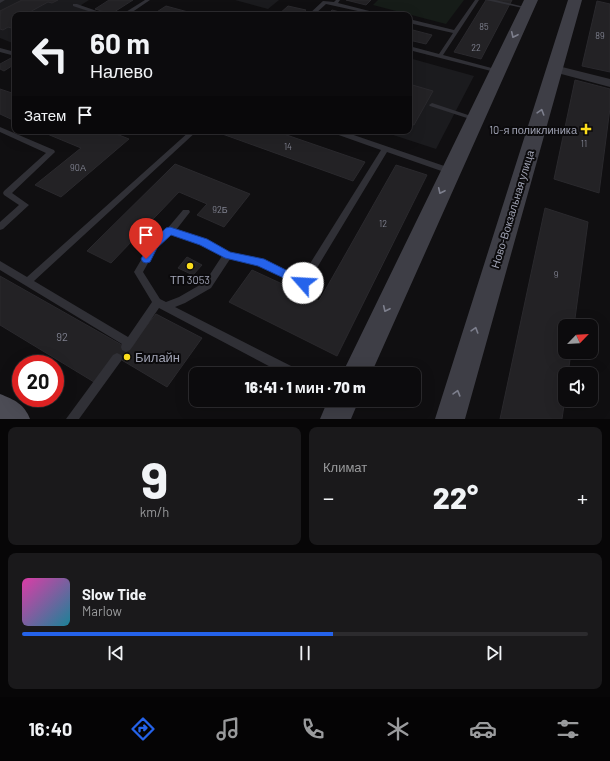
<!DOCTYPE html>
<html lang="ru">
<meta charset="utf-8">
<style>
:root{--surface:#0c0b0d;--page:#1a191b;--text:#f1f3f6;--muted:#9a9b9d;--line:#2c2b2e;--accent:#2563eb}
body{margin:0;font-family:Barlow,sans-serif;background:var(--page);color:var(--text);height:100vh;display:flex;flex-direction:column;font-size:15px;white-space:nowrap}
*{box-sizing:border-box;margin:0}
p{font-size:13px;color:var(--muted)}
.icon{flex:none;width:22px;height:22px;fill:none;stroke:currentColor;stroke-width:2;stroke-linecap:round;stroke-linejoin:round}
.map{position:relative;height:419px;overflow:hidden}
.drawer{display:flex;flex-direction:column;gap:8px;padding:8px;background:#070607;flex:1}
.drawer>*{flex:none}
.guide{position:absolute;left:12px;top:12px;width:400px;height:122px;border-radius:8px;box-shadow:0 4px 16px #0002,0 0 0 1px var(--line);background:#0c0b0d;color:var(--text);overflow:hidden}
.needle{width:26px;rotate:65deg}
.buttons{position:absolute;left:558px;top:319px;display:grid;gap:8px}
.buttons a{display:grid;place-items:center;width:40px;height:40px;border-radius:8px;background:var(--surface);box-shadow:0 4px 16px #0002,0 0 0 1px var(--line);font-size:20px}
.speed{position:absolute;left:12px;top:355px;display:flex;gap:8px;font-size:20px;font-weight:700;text-align:center}
.speed>*{display:grid;place-content:center;width:52px;height:52px;border-radius:50%;background:var(--surface);box-shadow:0 4px 16px #0002,0 0 0 1px var(--line);line-height:1}
.speed .limit{border:6px solid #d22;background:#fff;color:#111}
.pin{position:absolute;display:grid;place-items:center;width:34px;height:34px;color:#fff;margin:-41px -17px;border-radius:50% 50% 50% 0;rotate:-45deg;box-shadow:0 0 4px #0007}
.pin .icon{rotate:45deg}
.me{position:absolute;width:44px;margin:-22px;rotate:296deg;stroke-linejoin:round;filter:drop-shadow(0 0 3px #0008)}
.turn{display:flex;align-items:center;gap:14px;height:84px;padding:0 12px;font-size:18px}
.turn .icon{width:52px;height:52px;stroke-width:2.5}
.turn b{display:block;font-size:28px;line-height:34px}
.then{display:flex;align-items:center;height:38px;padding:0 12px;background:#0003;gap:8px;font-size:15px}
.big{font-size:30px;font-weight:800;line-height:1.1}
.drawer .card{flex:1;display:flex;flex-direction:column;justify-content:center;gap:6px;min-width:0;padding:0 14px;border-radius:8px;background:var(--page)}
.drawer .dial{align-items:center;gap:0}
.dial b{font-size:52px;line-height:1}
.song{display:flex;align-items:center;gap:12px}
.cover{width:48px;height:48px;border-radius:6px;background:linear-gradient(135deg,hsl(320 70% 55%),hsl(190 70% 35%))}
.played{height:4px;border-radius:2px;background:linear-gradient(90deg,var(--accent) 55%,var(--line) 55%)}
.keys{display:flex;justify-content:space-around;direction:ltr}
.heat{display:flex;justify-content:space-between;align-items:center;font-size:22px;direction:ltr}
.drawer .tiles{flex:1;display:grid;gap:8px;grid-template-columns:1fr 1fr}
.card:last-child{grid-column:span 2}
.trip{position:absolute;left:189px;top:367px;width:232px;height:40px;border-radius:8px;background:var(--surface);box-shadow:0 4px 16px #0002,0 0 0 1px var(--line);font-weight:800;line-height:40px;text-align:center}
.tabs{display:flex;height:64px;justify-content:space-around;align-items:center;background:#050405;color:var(--muted)}
.tabs .icon{width:28px;height:28px}
.tabs .current{color:var(--accent)}
.tabs b{font-size:18px;color:var(--text)}
.map>svg:first-child{display:block}
.built{fill:#1b1b1e}
.green{fill:#161c18}
.building{fill:#232225;stroke:#2a292d}
.lines{fill:none;stroke-linecap:round;stroke-linejoin:round}
.service{fill:#303036;fill-rule:evenodd}
.minor{fill:#303036;fill-rule:evenodd}
.secondary{fill:#3e3e46;fill-rule:evenodd}
.primary{fill:#4c4c55;fill-rule:evenodd}
.oneway{stroke:#7d7f8d}
.route{fill:#2563eb;stroke:#184099}
.poi-dot{fill:#fcde1c;stroke:#0b0a0c;stroke-width:1.5}
.labels{text-anchor:middle;dominant-baseline:central;stroke-width:4;stroke-linejoin:round;paint-order:stroke}
.number-label{font-size:9px;fill:#7f818f}
.poi-label{font-size:11px;fill:#9fa2b3;stroke:#0b0a0c;text-anchor:end}
.street-label{font-size:11px;fill:#9fa2b3;stroke:#0b0a0c}
.near-number-label{font-size:11px;fill:#7f818f}
.near-poi-label{font-size:13px;fill:#9fa2b3;stroke:#0b0a0c;text-anchor:start}
</style>
<div class="map">
<svg width="610" height="419" viewBox="0 0 610 419">
<rect width="100%" height="100%" fill="#100f11"/>
<path class="built" d="M0,0H89L78,7L98,14L15,15V44L0,38Z
M235,0H279L268,9Z
M409,58L474,76L436,149L381,131H409Z"/>
<path class="green" d="M378,0H464L446,24L373,5Z"/>
<path class="building" d="M22,0H58L52,3L48,2L28,13L36,15H15V29L8,27L3,30L0,29V11Z
M109,0H133L111,14L95,9Z
M346,0H371L366,5Z
M486,0H512L481,59L454,52Z
M597,1L610,4V72L582,66Z
M166,6L199,15H152Z
M288,6L306,10L300,15H278Z
M332,10L351,15H327Z
M409,29L432,35L426,44L409,40Z
M11,58L15,60V64L4,71L0,69V64Z
M575,80L610,89V108L599,193L554,179Z
M409,84L433,91L414,125L409,123Z
M0,89L15,94V121L0,114Z
M40,131H109L129,139L61,197L35,185L81,148Z
M214,131H275L365,162L353,181Z
M175,164L250,194L224,227L197,215L207,204L179,192L111,263L87,251Z
M396,165L427,175L337,356L229,302L252,270L319,301Z
M545,208L588,222L574,326H565V352H571L568,374H565V398L562,419H500Z
M187,257L202,265L193,275L178,268Z
M0,276L129,349L120,359L94,382L0,325Z
M156,314L202,338L167,387L120,359Z"/>
<g class="lines">
<path class="service" d="M0,0H5L0,3Z
M145,0H150L128,15H121Z
M336,0H340L338,3L385,15H376L326,4L314,15H308L323,1L334,2Z
M475,0H479L443,55L499,70V72H495L409,50V46L439,54L453,33L409,23V19L454,30Z
M486,0H495L529,8L527,9Z
M73,4H77L108,15H100L73,6Z
M0,48L15,52V56L0,52Z
M432,103L477,118L478,119L475,121L473,120L430,106L429,105Z
M0,127L54,150L55,152L12,193L29,205L3,229L0,230V222L19,205L4,195L3,193L4,191L46,153L0,132Z
M190,131H197L34,281L128,337L152,302L134,272L151,243L167,229L183,210H189L190,212L176,230L206,240L230,252L263,259L301,278L381,150L333,133L332,131H342L453,169L454,171L450,174L387,152L306,286L303,287L300,286L258,265L230,259L211,288L185,303L175,307L299,370L300,374H284L159,308L133,346L130,350L126,352L122,350L121,347L122,344L0,270V261L27,277ZM171,235L200,244L222,256L205,282L179,297L166,302L160,299L143,272L157,247Z
M117,353L121,355L122,358L121,361L79,419H66L113,355Z"/>
<path class="minor" d="M554,65L610,79V87L550,71L548,69L550,67Z"/>
<path class="secondary" d="M524,0H538L371,374H342Z
M568,0H582L465,419H435Z
M328,400H359L351,419H320Z"/>
<path class="primary" d="M0,394C15,400 24,404 30,419H0Z"/>
</g>
<defs><path id="oneway-chevron" d="M-2-3.5L2.5 0L-2 3.5" fill="none" stroke-width="1.6" stroke-linecap="round" stroke-linejoin="round"/></defs>
<g class="oneway">
<use href="#oneway-chevron" transform="translate(514 35) rotate(115)"/>
<use href="#oneway-chevron" transform="translate(541 112) rotate(-73)"/>
<use href="#oneway-chevron" transform="translate(441 191) rotate(115)"/>
<use href="#oneway-chevron" transform="translate(386 309) rotate(115)"/>
<use href="#oneway-chevron" transform="translate(475 330) rotate(-73)"/>
<use href="#oneway-chevron" transform="translate(457 393) rotate(-74)"/>
</g>
<path class="route" d="M170,227L207,239L230,252L264,259L306,280L308,283L306,286L303,287L258,266L225,258L200,245L171,235L157,248L150,262L146,263L143,262L141,259L150,243L166,228Z"/>
<g class="poi-dot">
<path d="M584 123h4v4h4v4h-4v4h-4v-4h-4v-4h4z"/>
<circle cx="190" cy="266" r="4"/>
<circle cx="127" cy="357" r="4"/>
</g>
<g class="labels">
<g class="number-label">
<text x="484" y="26">85</text>
<text x="600" y="35">89</text>
<text x="476" y="47">22</text>
<text x="584" y="143">11</text>
<text x="288" y="146">14</text>
<text x="78" y="167">90А</text>
<text x="220" y="209">92Б</text>
<text x="383" y="223">12</text>
<text x="556" y="274">9</text>
</g>
<g class="poi-label">
<text x="577" y="129">10-я поликлиника</text>
<text x="190" y="279" text-anchor="middle">ТП 3053</text>
</g>
<g class="street-label">
<text transform="translate(512 209) rotate(-73)">Ново-Вокзальная улица</text>
</g>
<g class="near-number-label">
<text x="62" y="336">92</text>
</g>
<g class="near-poi-label">
<text x="135" y="357">Билайн</text>
</g>
</g>
</svg>
<div class="buttons">
<a><svg class="needle" viewBox="-14 -14 28 28"><path d="M0-13l5 13h-10z" fill="#e53935"/><path d="M0 13l5-13h-10z" fill="#9a9b9d"/></svg></a>
<a><svg class="icon" aria-label="sound" viewBox="0 0 24 24"><path d="M4 9h4l5-4v14l-5-4H4zM17 9q2 3 0 6"/></svg></a>
</div>
<div class="speed"><div class="limit">20</div></div>
<div class="pin" style="left:146px;top:259px;background:#d93025"><svg class="icon" aria-label="arrive" viewBox="0 0 24 24"><path d="M6 21V4h12l-3 4 3 4H6"/></svg></div>
<svg class="me" style="left:303px;top:283px" viewBox="-20 -20 40 40"><circle r="19" fill="#fff"/><path d="M0-13L10 11 0 6-10 11z" fill="#2563eb"/></svg>
<div class="trip">16:41 · 1 мин · 70 m</div>
<div class="guide">
<div class="turn"><svg class="icon" aria-label="left" viewBox="0 0 24 24"><path d="M17 20v-9H6M10 6l-5 5 5 5"/></svg><div><b>60 m</b>Налево</div></div>
<div class="then">Затем<svg class="icon" aria-label="arrive" viewBox="0 0 24 24"><path d="M6 21V4h12l-3 4 3 4H6"/></svg></div>
</div>
</div>
<section class="drawer">
<div class="tiles">
<div class="card dial"><b>9</b><p>km/h</p></div>
<div class="card"><p>Климат</p>
<div class="heat"><a>−</a><b class="big">22°</b><a>+</a></div>
</div>
<div class="card">
<div class="song"><i class="cover"></i><div><b>Slow Tide</b><p>Marlow</p></div></div>
<div class="played"></div>
<div class="keys"><svg class="icon" aria-label="previous" viewBox="0 0 24 24"><path d="M18 5L8 12l10 7zM5 5v14"/></svg><svg class="icon" aria-label="pause" viewBox="0 0 24 24"><path d="M8 5v14M16 5v14"/></svg><svg class="icon" aria-label="next" viewBox="0 0 24 24"><path d="M6 5l10 7-10 7zM19 5v14"/></svg></div>
</div>
</div>
</section>
<nav class="tabs">
<b>16:40</b>
<svg class="icon current" aria-label="directions" viewBox="0 0 24 24"><path d="M12 3l9 9-9 9-9-9zM9 14v-3h6M13 9l2 2-2 2"/></svg>
<svg class="icon" aria-label="music" viewBox="0 0 24 24"><path d="M9 18V5l10-2v13"/><circle cx="6" cy="18" r="3"/><circle cx="16" cy="16" r="3"/></svg>
<svg class="icon" aria-label="phone" viewBox="0 0 24 24"><path d="M5 4h4l2 5-3 2q2 4 5 5l2-3 5 2v4C11 20 4 13 5 4z"/></svg>
<svg class="icon" aria-label="climate" viewBox="0 0 24 24"><path d="M12 3v18M4 7l16 10M4 17L20 7"/></svg>
<svg class="icon" aria-label="car" viewBox="0 0 24 24"><path d="M5 17H2v-5l4-1 3-4h7l3 4 3 1v5h-3M9 17h6M6 11h13"/><circle cx="7" cy="17" r="2"/><circle cx="17" cy="17" r="2"/></svg>
<svg class="icon" aria-label="filters" viewBox="0 0 24 24"><path d="M4 7h16M4 17h16"/><circle cx="9" cy="7" r="2"/><circle cx="15" cy="17" r="2"/></svg>
</nav>
